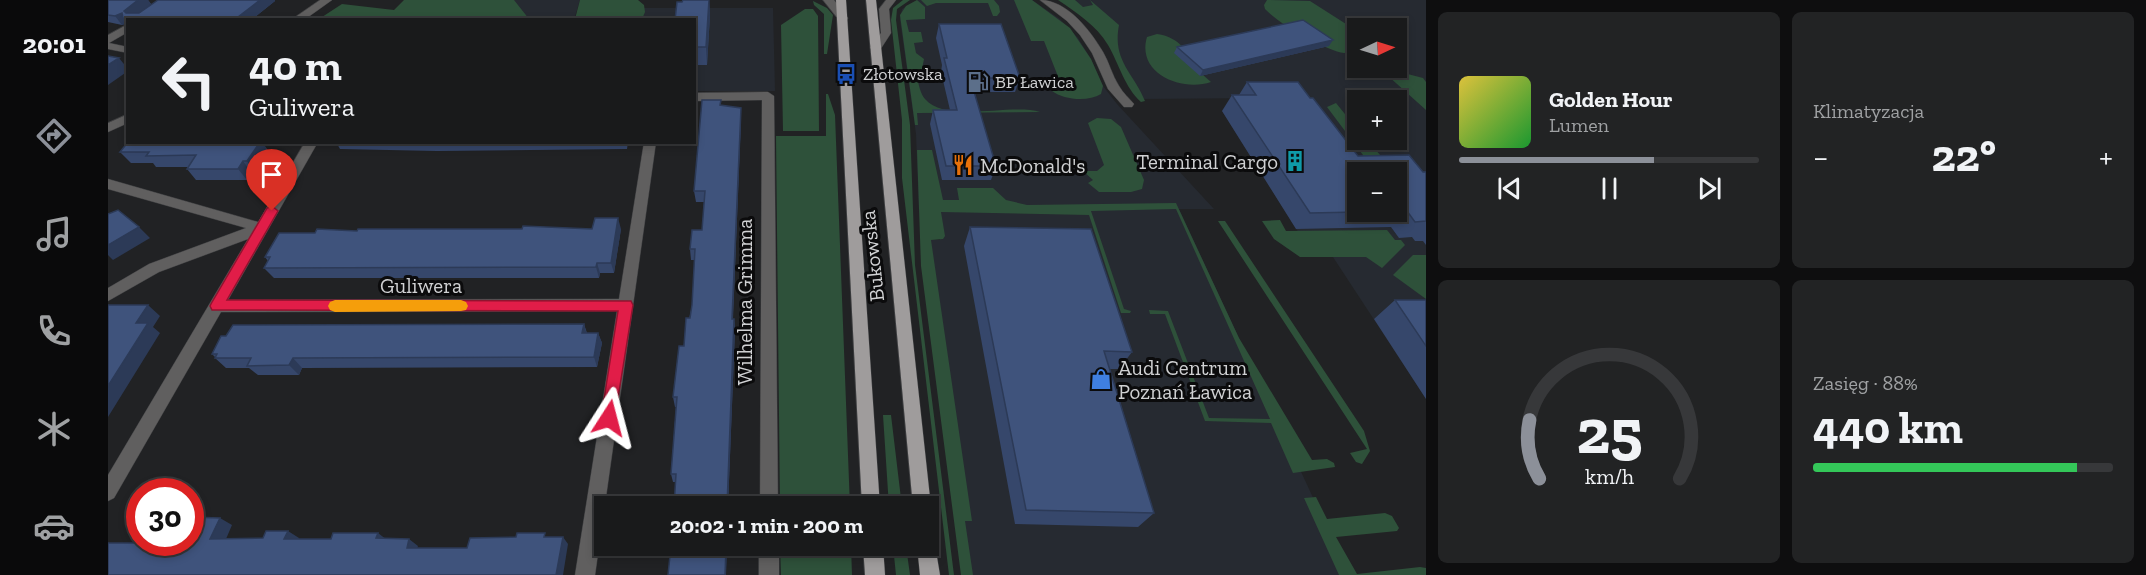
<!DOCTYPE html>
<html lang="pl">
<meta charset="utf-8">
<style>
:root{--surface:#191a1b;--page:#222324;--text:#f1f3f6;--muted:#9fa1a3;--line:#37383a;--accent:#8c9099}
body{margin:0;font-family:"Zilla Slab",serif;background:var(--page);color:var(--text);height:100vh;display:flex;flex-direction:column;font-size:22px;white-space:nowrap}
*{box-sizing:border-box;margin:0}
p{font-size:20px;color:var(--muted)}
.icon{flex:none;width:33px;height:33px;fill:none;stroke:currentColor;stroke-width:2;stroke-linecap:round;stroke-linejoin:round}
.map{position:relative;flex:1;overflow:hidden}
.drawer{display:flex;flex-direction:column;gap:12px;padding:12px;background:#0e0e0f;width:720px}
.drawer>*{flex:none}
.hud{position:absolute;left:18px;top:18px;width:570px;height:126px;border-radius:0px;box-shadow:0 3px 9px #0003,0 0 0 2px var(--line);background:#191a1b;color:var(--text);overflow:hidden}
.needle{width:39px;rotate:86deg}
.buttons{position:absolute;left:1239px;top:18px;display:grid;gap:12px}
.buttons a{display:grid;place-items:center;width:60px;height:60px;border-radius:0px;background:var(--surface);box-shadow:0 3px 9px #0003,0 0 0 2px var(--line);font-size:30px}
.speed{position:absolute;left:18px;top:478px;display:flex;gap:12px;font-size:30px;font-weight:700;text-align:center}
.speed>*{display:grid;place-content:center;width:78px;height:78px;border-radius:50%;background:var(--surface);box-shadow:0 3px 9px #0003,0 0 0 2px var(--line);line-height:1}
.speed .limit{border:9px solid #d22;background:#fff;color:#111}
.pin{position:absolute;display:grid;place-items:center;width:51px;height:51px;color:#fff;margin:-62px -26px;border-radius:50% 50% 50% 0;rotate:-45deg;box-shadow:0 0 6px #0007}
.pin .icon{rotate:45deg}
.me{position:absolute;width:66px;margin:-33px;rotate:9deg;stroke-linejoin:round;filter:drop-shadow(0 0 4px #0008)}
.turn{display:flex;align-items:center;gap:21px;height:126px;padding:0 24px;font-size:27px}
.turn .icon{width:78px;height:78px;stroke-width:2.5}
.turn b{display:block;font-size:42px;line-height:51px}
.big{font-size:45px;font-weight:700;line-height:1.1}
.drawer .card{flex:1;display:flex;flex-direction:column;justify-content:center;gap:9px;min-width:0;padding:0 21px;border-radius:9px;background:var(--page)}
.drawer .dial{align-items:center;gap:0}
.dial svg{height:156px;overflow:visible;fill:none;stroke:var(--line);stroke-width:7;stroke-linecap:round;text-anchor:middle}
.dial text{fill:var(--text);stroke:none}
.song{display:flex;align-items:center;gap:18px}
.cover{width:72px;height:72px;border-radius:9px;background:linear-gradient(135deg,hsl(50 70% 55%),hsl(130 70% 35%))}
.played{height:6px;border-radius:3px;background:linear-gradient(90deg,var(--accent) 65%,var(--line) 65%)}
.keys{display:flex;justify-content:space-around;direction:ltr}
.heat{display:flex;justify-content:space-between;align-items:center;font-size:33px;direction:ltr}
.charge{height:9px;border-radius:4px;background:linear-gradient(90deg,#34c759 88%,var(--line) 0)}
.drawer .tiles{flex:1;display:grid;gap:12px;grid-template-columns:repeat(2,1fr)}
.trip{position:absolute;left:486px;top:496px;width:345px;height:60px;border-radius:0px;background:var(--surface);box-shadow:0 3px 9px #0003,0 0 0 2px var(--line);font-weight:700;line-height:60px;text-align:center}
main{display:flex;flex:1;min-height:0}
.menu{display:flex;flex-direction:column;width:108px;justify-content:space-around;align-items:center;background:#0a0a0b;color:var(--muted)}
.menu .icon{width:42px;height:42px}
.menu .current{color:var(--accent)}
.menu b{font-size:27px;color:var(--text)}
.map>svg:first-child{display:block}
.built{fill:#262a31;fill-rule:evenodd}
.green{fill:#2e513a}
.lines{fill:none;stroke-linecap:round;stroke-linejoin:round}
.minor-casing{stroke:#3d3e40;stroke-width:1}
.major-casing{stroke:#3d3e40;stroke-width:1}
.minor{fill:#605f5f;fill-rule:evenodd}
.major{fill:#9f9c9c;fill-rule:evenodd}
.wall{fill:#36476b}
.shaded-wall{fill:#2c3a57}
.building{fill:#3f537c;stroke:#2c3a57;stroke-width:1.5;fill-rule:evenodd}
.route{fill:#e11d48;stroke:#92132f;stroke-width:1.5}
.slow{fill:#f59e0b}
.labels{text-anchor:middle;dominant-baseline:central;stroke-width:6;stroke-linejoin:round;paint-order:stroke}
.far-poi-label{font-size:18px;fill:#d0d1d3;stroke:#0b0b0c;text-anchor:start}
.poi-label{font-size:21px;fill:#d0d1d3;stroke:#0b0b0c;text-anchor:start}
.street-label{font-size:21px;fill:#d0d1d3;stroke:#0b0b0c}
</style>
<main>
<nav class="menu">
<b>20:01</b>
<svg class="icon current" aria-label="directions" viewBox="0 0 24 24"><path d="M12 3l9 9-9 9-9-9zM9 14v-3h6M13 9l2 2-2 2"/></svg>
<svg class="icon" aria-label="music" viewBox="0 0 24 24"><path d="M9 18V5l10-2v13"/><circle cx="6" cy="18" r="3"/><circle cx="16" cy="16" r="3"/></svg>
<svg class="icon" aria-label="phone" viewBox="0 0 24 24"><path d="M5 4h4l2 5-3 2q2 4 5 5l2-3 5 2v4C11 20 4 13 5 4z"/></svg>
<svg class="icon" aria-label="climate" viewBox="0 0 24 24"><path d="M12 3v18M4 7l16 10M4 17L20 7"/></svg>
<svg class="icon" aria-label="car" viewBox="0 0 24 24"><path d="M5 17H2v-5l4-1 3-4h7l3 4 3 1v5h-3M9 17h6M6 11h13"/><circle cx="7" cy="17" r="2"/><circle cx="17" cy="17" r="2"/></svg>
</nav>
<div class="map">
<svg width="1318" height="575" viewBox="0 0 1318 575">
<rect width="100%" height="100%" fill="#212224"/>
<path class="built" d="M400,0H472L466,20L413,19Z
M809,0H924L930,4L952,19L970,38L983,59L995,86L1009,104L1106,209H1071L1241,575H862L820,239L832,240L811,212L808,134L792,20L794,9Z
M962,0H1318V399L1225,257H1206L1114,111L1154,98L1030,99L1001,36ZM1250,28H1288V68H1250ZM1250,100H1288V140H1250ZM1250,172H1288V212H1250Z
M525,8H665L667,91H587L586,20H522Z"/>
<path class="green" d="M296,0H406L421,19H211L234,4L286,10Z
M472,0H530L536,5L537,12L534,19H467Z
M795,0H802L789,9L788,20L802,125L807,265L846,575H841L794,178V120L783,20L785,8Z
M809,0L817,7V19L798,20L801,32H813L815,42L806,43L808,53L816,59L814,69L809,77C811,85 812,93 817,99C838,124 903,103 932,112L809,113L810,125H807L792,15L798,6Z
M813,0H886L891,6L892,12L889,16H885L880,3H828L819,6Z
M906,0H924L962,28L983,59L995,86L993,94C980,102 956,100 944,91L960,90L956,81H945L944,79H951L936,41H923Z
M950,0H967L975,7L985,5L982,0L1011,25C1004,61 1026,73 1037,101L1033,102C1017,88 1011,64 1000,45C988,25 969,13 950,0Z
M1159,0L1202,1L1249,31V49C1245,51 1241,53 1236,53C1219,51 1172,25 1157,9L1156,5Z
M705,1L719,8L725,15L719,54H716V14L706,5Z
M697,9H705L710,16L711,131H675L673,25Z
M1049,34C1073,37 1082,55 1092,76L1095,75L1103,82C1074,92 1028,74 1039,37Z
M1292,72L1315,78L1318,82V110L1279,75Z
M718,94H720L727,115L742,507H672L668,136H718Z
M1228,103L1249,129L1250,140H1259L1286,171H1267L1219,107Z
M989,118L1003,119L1013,127L1036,180L1034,189L1023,192H991L980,183L985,180L975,171H989L996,165L980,123Z
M809,150H824L835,200H851L849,188H885L898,200L919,205L1068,203L1131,338L1204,460L1219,459L1226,463L1227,467L1185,473L1163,423L1097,421L1057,314H1042L1041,310L1060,311L1101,418L1162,419L1068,209L983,211L1016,309L1023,311L1022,313H1013L981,215L833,212L837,236L835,239L823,240L864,521H857L865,575H853L813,266Z
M1172,220L1178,231L1279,230L1287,240H1293L1297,245L1274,268L1258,257H1192L1166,239L1154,221Z
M1110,221H1117L1256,431L1262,451L1254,464L1248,462L1242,453L1259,449Z
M1305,255H1318V299L1285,275Z
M775,415H783L794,507H781Z
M1208,497L1219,519L1277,513L1284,516L1291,528L1289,531L1228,537L1249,574L1312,567L1318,568V575H1231L1196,498Z
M672,546H743L744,575H673Z
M785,546H798L802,575H788Z"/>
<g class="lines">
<defs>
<path id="minor" d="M212,0H224L196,20H183Z
M715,0H726L740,18L739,20H731Z
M778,0H788L781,9L783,33L772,50L768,51L762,48L773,33L771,9Z
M932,0C959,0 982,30 995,52C1001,62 1004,75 1011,86C1015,93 1021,98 1026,104L1024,107H1016L1000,89L984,53L972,35L959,21Z
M20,24V32L1,43L20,47V53L0,49V35Z
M660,92L666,96L670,507H652L654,100L586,101V93Z
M20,114V123L0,132V123Z
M197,142H210L120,300L511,299L536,142H548L487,575H467L509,311L113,312L6,498L0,501V475L140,239L51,272L0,301V288L41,264L138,228L0,189V179L150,222Z
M651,546H671V575H651Z"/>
<path id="major" d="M728,0H738L772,507H754Z
M758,0H768L823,507L820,513V507H805Z
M820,537L826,539L832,575H812L809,546H820Z
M755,546H775L777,575H757Z"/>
</defs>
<use href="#minor" class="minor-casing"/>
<use href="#major" class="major-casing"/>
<use href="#minor" class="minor"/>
<use href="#major" class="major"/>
</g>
<path class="wall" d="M0,0H40L43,4L31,13L50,0H167V1L143,20H20V23L14,25L0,22Z
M601,0L602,15L599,65H586V20Z
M831,24L912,78L907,92H866L888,166L883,180H834L822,124L825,110H842L833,72L834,65L828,38Z
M1221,46L1092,76L1066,53L1069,47Z
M1139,82L1202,98L1250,156L1318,172V245L1315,241H1307L1304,237L1291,238L1283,227L1188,229L1114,111L1124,95H1131Z
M613,105L633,119L625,319H626L627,329L620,507H566L568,482H565L563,474L568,407H567L565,397L584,305L587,260H583L582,249L594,230L596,202H588L586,191Z
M20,142H154L161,152L147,172H143L139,180H88L79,169L80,167H48L45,163H23L12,152Z
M228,142H520L519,149L329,151L232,149Z
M862,227L1024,352L1011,369H1002L1046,513L1030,527L907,524L856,246Z
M513,229L506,273H492L491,278H166L156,268L160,261L157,257L207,233L249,231Z
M1287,300H1318V399L1266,319Z
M476,324L479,333H490L494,343L489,367L194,368L191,375H150L141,368H118L107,358V357L104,354Z"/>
<path class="shaded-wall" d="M30,0H40L43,4L24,19L16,11Z
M152,0H167V1L143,20H126Z
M601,0L602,15L599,65L598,47Z
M14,13L15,18L19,22L14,25L7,16Z
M1225,40L1221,46L1092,76L1095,70Z
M11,58L20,69V71L0,85V65Z
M633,108V119L624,329V319Z
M152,142H154L161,152L147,172L139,161Z
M135,161L143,172L139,180L130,169Z
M510,218L513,229L506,273L503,263Z
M31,227L42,238L5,260L0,255V245Z
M489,263L492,273L491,278L488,267Z
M40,305L52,316L45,327L52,333L0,417V386L28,323Z
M626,319L627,329L620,507H619Z
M476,324L479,335L474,333Z
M490,333L494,343L489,367L486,357Z
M185,358L194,368L191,375L181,365Z
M112,518L124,525L115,546L102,539Z
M180,531L191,538L187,547L176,539Z
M270,533L279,540L268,538Z
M455,537L460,544L455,575H448Z
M301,539L310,546L307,555L299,548Z
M618,548L619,555L618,575H617Z"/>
<path class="building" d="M0,0H30L16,11L18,13H31L50,0H152L126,20H26L15,18L14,13L7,16L0,15Z
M575,0H601L598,47H586V20H567L569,2H574Z
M436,18H458V20H435Z
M1195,20L1225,40L1095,70L1069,47Z
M831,24H893L912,78H862L888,166H838L825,110H849L836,58H839Z
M0,56L11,58L0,65Z
M1139,82H1190L1202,98H1205L1250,156L1301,155L1315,172H1318V221L1307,222L1299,211L1202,213L1124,95H1148ZM1250,172H1288V212H1250Z
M594,100H613L612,105L633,108L624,319H626L619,507H566L568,474H563L569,397H565L571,346H576L578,318H582L584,305L587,249H582L584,230H594L597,191H586Z
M20,142H152L139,161H135L130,169H79L88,155L38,156L41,152H12Z
M10,210L31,227L0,245V214Z
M487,218H510L503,263H489L488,267L156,268L162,257H157L171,233H207L209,229L249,231L250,229H414L415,226L484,229Z
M862,227L983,229L1024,352L996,351L1046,513L918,510Z
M1287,300H1318V346Z
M0,305H40L28,323H40L0,386Z
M476,324L474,333H490L486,357L185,358L181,365L139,366L143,358H107L109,354H104L113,336H118L125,325Z
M82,517L112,518L102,539L155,538L158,531H180L176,539H223L225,533H270L268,538L301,539L299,548H359L362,538L408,537L409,533H437L436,537H455L448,575H0V543H82Z
M563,546H601V548H618L617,575H560Z"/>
<path class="route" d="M164,206L170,211L119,300L523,301L525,305L506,423L501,425L495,423L493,418L510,311L104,310L102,306L104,302L159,208Z"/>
<path class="slow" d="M227,300H353L358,302L360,306L358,310L353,311L227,312L222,310L220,306L222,302Z"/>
<defs>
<symbol id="bus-bare" viewBox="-9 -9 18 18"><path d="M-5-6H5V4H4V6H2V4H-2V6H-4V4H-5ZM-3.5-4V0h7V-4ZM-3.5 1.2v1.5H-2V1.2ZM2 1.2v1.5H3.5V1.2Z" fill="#1a4fb4" stroke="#0b0b0c" stroke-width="2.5" paint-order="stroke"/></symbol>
<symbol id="fuel-bare" viewBox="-9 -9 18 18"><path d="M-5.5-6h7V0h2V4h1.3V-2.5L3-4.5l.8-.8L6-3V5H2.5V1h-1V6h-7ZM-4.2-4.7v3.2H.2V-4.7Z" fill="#5c6f8a" stroke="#0b0b0c" stroke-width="2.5" paint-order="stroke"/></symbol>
<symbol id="building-bare" viewBox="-9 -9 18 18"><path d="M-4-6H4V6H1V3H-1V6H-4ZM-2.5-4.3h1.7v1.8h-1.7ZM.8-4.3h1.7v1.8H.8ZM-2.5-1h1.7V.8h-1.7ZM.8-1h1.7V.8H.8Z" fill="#0f9aa8" stroke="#0b0b0c" stroke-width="2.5" paint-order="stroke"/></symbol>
<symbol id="restaurant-bare" viewBox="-9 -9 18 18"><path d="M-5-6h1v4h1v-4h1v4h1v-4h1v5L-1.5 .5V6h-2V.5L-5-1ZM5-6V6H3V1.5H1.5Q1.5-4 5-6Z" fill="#e8710a" stroke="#0b0b0c" stroke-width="2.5" paint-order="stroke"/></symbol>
<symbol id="shop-bare" viewBox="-9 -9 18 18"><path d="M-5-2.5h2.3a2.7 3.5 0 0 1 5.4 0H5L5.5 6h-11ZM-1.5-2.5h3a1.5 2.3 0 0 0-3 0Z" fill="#3f7fe0" stroke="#0b0b0c" stroke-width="2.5" paint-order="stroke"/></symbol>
</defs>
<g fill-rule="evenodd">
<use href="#bus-bare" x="723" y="59" width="30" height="30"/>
<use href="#fuel-bare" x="855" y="67" width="30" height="30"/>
<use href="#building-bare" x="1172" y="146" width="30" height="30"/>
<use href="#restaurant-bare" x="840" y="150" width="30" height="30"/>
<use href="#shop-bare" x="978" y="364" width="30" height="30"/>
</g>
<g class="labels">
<g class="far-poi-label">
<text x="755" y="74">Złotowska</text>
<text x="887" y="82">BP Ławica</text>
</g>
<g class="poi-label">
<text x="1170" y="161" text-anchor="end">Terminal Cargo</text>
<text x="872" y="165">McDonald's</text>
<text x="1010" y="367">Audi Centrum<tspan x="1010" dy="24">Poznań Ławica</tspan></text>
</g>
<g class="street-label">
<text transform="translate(764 256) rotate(-96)">Bukowska</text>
<text x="313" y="285">Guliwera</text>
<text transform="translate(636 302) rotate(-90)">Wilhelma Grimma</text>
</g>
</g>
</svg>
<div class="buttons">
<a><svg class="needle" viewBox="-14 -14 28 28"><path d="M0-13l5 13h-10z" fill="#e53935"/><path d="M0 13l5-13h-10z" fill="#9fa1a3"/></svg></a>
<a>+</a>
<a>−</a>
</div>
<div class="speed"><div class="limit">30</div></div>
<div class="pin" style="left:164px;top:211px;background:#d93025"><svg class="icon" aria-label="arrive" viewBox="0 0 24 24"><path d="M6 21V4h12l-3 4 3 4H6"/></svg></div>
<svg class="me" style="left:501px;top:418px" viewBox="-20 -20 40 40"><path d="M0-17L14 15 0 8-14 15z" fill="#e11d48" stroke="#fff" stroke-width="4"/></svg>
<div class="trip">20:02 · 1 min · 200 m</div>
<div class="hud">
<div class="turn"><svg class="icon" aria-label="left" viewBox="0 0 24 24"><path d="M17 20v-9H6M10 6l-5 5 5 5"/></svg><div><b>40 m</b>Guliwera</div></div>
</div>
</div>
<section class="drawer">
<div class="tiles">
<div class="card">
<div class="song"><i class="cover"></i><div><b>Golden Hour</b><p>Lumen</p></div></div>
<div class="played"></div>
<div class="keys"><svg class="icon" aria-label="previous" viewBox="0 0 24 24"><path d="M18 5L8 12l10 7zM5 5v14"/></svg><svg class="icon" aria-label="pause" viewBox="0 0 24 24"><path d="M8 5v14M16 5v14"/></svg><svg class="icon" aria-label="next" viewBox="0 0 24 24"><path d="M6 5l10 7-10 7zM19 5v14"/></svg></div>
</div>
<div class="card"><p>Klimatyzacja</p>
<div class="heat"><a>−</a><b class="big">22°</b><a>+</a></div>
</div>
<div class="card dial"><svg viewBox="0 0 100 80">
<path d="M14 69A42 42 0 1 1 86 69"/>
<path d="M14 69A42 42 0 0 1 9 39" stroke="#8c9099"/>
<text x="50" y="56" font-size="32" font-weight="700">25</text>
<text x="50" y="72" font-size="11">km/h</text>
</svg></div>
<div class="card"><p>Zasięg · 88%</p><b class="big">440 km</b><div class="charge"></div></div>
</div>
</section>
</main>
